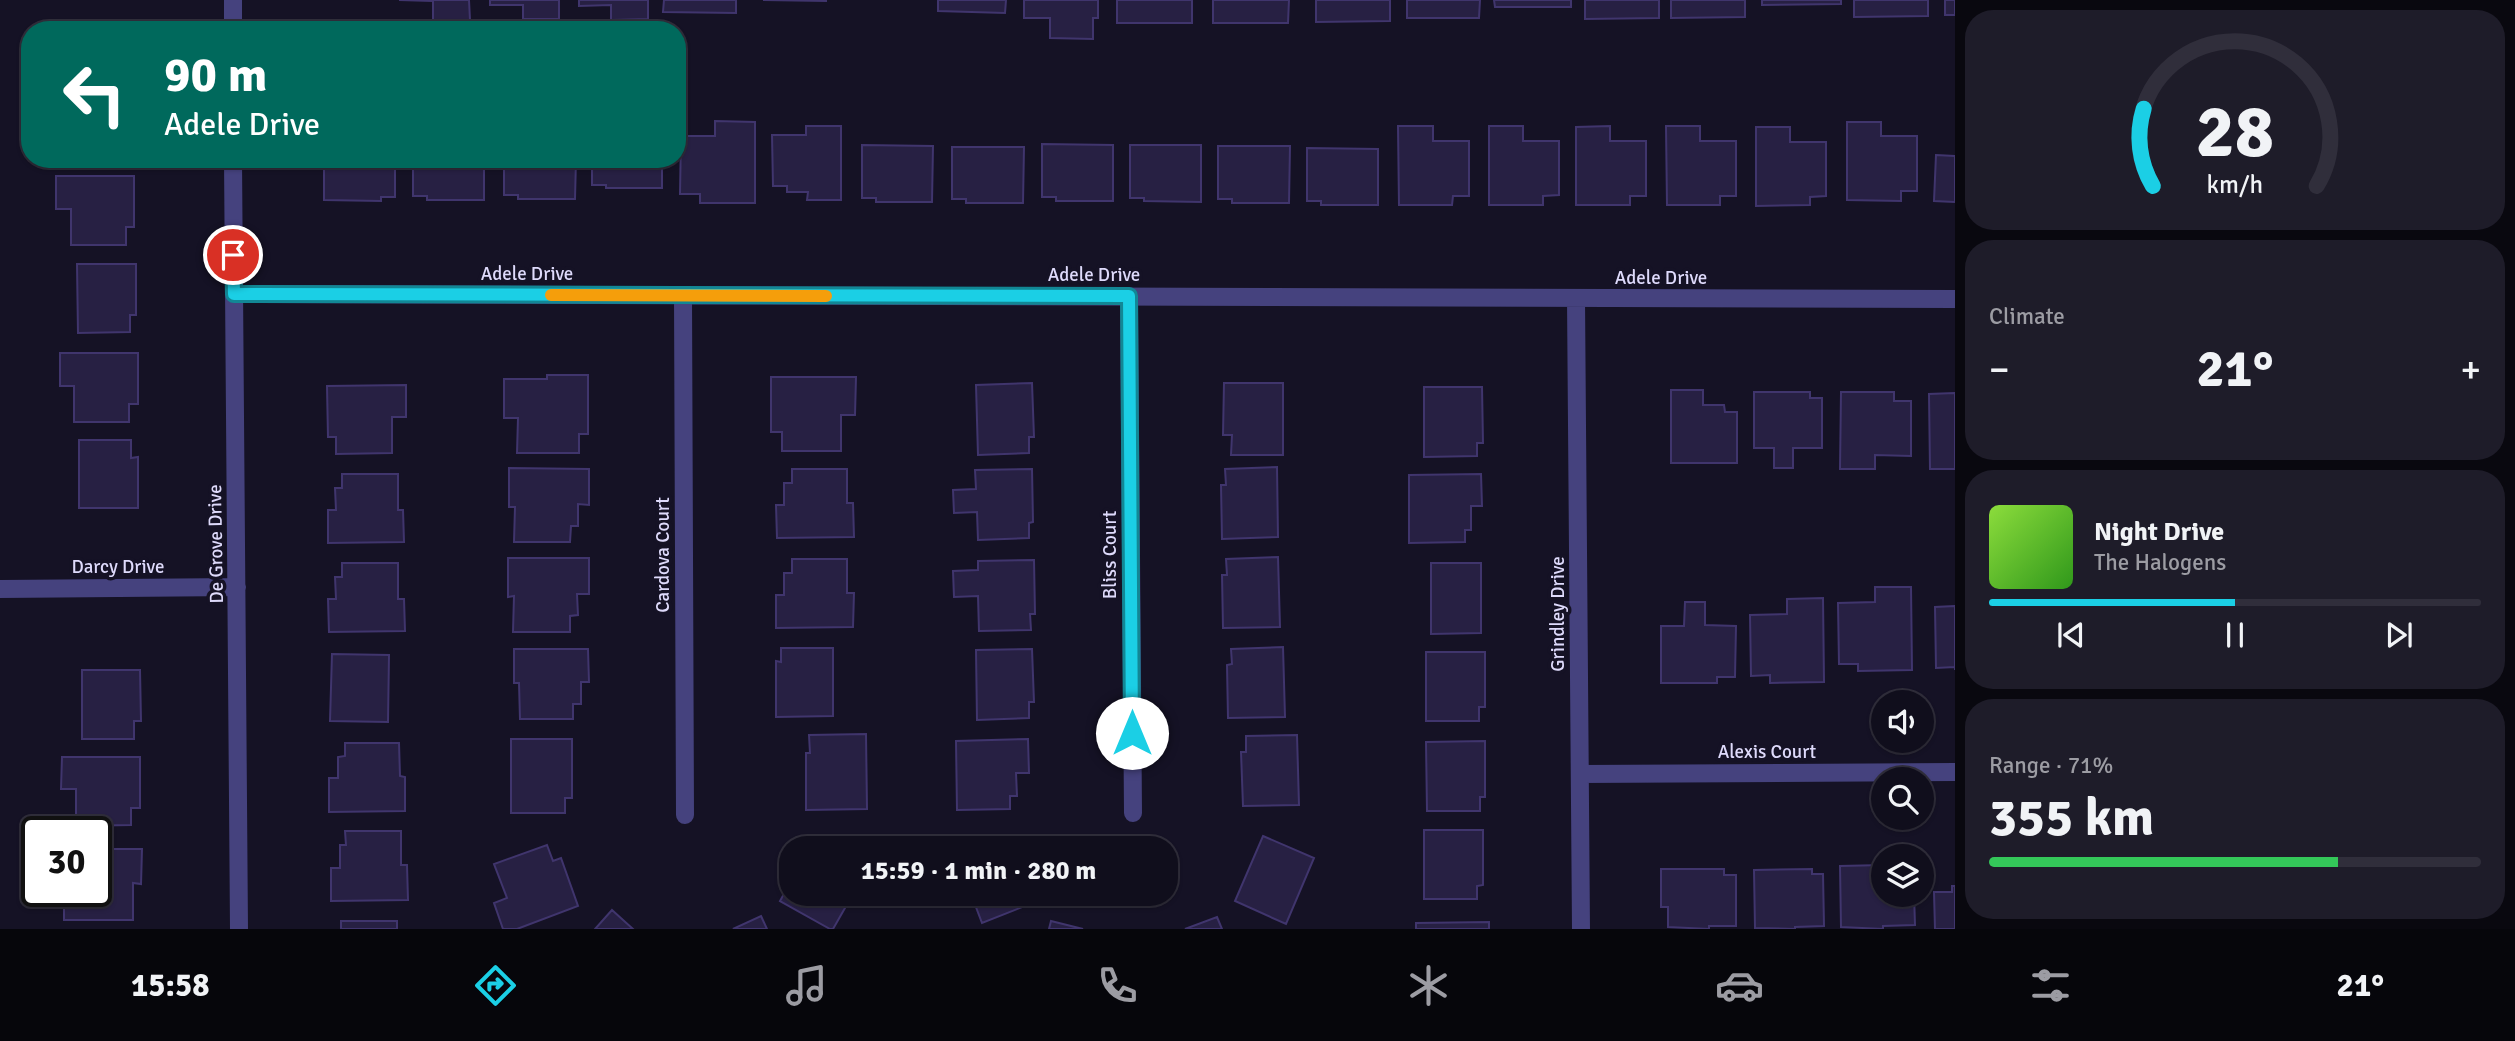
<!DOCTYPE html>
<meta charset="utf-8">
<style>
:root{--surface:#100e1c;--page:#1e1c29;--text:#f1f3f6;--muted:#9c9ca3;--line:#302e3b;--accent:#1bcfe5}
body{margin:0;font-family:Signika,sans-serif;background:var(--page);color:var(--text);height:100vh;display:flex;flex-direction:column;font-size:26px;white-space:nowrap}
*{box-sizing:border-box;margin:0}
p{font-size:23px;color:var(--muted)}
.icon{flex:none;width:38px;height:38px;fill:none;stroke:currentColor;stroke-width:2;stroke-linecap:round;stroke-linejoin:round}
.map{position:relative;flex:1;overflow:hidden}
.side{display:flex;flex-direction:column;gap:10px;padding:10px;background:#09080f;width:560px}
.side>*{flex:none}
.banner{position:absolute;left:21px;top:21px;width:665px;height:147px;border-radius:28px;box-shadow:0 2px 5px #0004,0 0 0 2px var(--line);background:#00695c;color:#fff;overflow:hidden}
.buttons{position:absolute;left:1871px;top:690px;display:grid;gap:14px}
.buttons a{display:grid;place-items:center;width:63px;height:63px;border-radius:50%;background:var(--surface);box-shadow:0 2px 5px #0004,0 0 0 2px var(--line);font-size:35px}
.speed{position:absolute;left:21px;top:816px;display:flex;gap:14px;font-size:35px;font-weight:700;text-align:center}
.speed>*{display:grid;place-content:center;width:91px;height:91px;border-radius:50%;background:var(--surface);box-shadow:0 2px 5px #0004,0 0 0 2px var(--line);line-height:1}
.speed .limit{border:4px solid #111;border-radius:10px;background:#fff;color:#111}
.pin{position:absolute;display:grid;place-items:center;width:60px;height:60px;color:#fff;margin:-30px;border:4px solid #fff;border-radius:50%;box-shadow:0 2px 7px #0007}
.me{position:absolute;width:77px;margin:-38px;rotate:0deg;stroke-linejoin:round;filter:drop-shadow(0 0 5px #0008)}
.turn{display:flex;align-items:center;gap:24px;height:147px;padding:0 28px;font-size:32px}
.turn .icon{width:91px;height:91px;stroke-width:2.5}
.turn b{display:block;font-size:49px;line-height:60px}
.big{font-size:52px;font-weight:800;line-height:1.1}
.side .tile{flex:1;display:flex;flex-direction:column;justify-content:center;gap:10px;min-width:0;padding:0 24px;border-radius:28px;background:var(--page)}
.side .dial{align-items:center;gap:0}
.dial svg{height:182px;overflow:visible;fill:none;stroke:var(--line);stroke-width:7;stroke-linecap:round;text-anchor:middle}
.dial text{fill:var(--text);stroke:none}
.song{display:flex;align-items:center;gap:21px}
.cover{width:84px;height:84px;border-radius:10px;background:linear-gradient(135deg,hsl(90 70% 55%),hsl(110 70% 35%))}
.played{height:7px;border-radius:4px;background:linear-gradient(90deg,var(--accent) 50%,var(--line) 50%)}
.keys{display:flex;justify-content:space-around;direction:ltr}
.heat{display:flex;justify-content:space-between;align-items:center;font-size:38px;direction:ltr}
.charge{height:10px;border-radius:5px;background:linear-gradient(90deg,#34c759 71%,var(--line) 0)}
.trip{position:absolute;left:779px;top:836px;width:399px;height:70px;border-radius:28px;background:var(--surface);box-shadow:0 2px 5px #0004,0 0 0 2px var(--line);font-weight:800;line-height:70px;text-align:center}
.dock{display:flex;height:112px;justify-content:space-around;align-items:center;background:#06060b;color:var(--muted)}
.dock .icon{width:49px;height:49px}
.dock .on{color:var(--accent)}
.dock b{font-size:32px;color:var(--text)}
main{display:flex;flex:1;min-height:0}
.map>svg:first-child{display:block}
.building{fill:#272043;stroke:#40356d;stroke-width:2}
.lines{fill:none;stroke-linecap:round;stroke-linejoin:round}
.minor{stroke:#45427e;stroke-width:18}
.route-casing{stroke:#128795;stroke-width:18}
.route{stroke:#1bcfe5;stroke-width:12}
.slow{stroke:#f59e0b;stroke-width:12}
.labels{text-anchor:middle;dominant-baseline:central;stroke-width:7;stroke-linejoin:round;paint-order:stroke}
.street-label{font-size:19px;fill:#dedafb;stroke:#151225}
</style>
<main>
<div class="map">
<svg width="1955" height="929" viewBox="0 0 1955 929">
<rect width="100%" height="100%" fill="#151225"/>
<path class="building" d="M399,0H469L470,20H433V1Z
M490,0H559V19H523V5H490Z
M579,0H648V19L611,20V5L579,6Z
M664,0H736V13L663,12Z
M763,0H826V1Z
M938,0H1006L1005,13L938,11Z
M1024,0H1098V18H1093V39L1050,38V18H1024Z
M1117,0H1192V23H1117Z
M1213,0H1289L1288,23H1213Z
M1316,0H1390V21L1316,22Z
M1407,0H1480L1479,18H1407Z
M1494,0H1571V7H1495Z
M1585,0H1659V18L1585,19Z
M1671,0H1745V17L1671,18Z
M1762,0H1841V4L1762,5Z
M1854,0H1928V16L1854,17Z
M1945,0H1955V15H1945Z
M715,121L755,122V203H700V194H680L681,136H715Z
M1847,122H1881V136H1917V191H1901V201L1847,200Z
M806,126H841V200H807L808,192H787V186H773L772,135H806Z
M1398,126H1433V141H1469V196H1453L1452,205H1399Z
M1489,126H1523V141H1559V195L1543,196V205H1489Z
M1610,126V141H1646V196H1630V205H1576V127Z
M1666,126H1700V141H1736V196H1720V205H1667Z
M1756,127H1790V142H1826V196L1810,197V205L1756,206Z
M1042,144L1113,145V201H1056V197H1042Z
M862,145L933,146L932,202H876V198H862Z
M1130,145H1201V202L1144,201V198H1130Z
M1218,146H1290L1289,203H1232V199H1218Z
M952,147H1024L1023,203H966V199H952Z
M1307,148L1378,149V205H1321V201H1307Z
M1936,155L1955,156V202L1934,201Z
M324,159H395V197H381V201L324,200Z
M413,159H484V200H427V196H413Z
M504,159H576L575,199H518V195H504Z
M592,159H662V188H606V185H592Z
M56,176H134V227H126V245H71V209H56Z
M77,264H136V315H130V332L78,333Z
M60,353H138V404H129V422H74V386H60Z
M547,375H588V434H579V453H517L518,418H504V379H547Z
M771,377H856L855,415H841V451H782V432H771Z
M1032,383L1034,437H1029V453L978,455L976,385Z
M1224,383H1283V455H1231L1232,435H1223Z
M406,385V417H392V453L336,454V437H328L327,386Z
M1424,387H1482L1483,443H1477V456L1424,457Z
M1671,390H1703V405H1724L1725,412H1737V463H1671Z
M1754,392H1810V398H1822V448H1793V468H1774V448H1754Z
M1841,392H1894V401H1911V456L1875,455V469H1840Z
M1955,393V469H1930L1929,394Z
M79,440H131V458L138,457V508H79Z
M1277,467L1278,537L1222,539L1221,485H1226L1225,469Z
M509,468L589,469V505L578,504V526H571L570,542H514L515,507H509Z
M792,469H847V503H853L854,537L777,538L776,505H784V483H792Z
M1032,469L1033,522L1029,523V538L978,540L977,512L954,513L953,490L976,489L975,470Z
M342,474H398V510H403L404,542L328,543V510H336L335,488H342Z
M1481,474L1482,506H1471V530H1465V542L1409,543V475Z
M1278,557L1280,627L1223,628L1222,575H1227L1226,559Z
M508,558H589V594H577L578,615L570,616V632H513L514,596L508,597Z
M792,559H847V593H854L853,627L776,628V595H784V573H792Z
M1034,560L1035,614H1030L1031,630L979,631L978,596L954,597L953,571L978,570V561Z
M342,563H398V599H404L405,631L329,632L328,599H336L335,577H342Z
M1431,563H1481V633L1431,634Z
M1875,587H1911L1912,670L1858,671V664H1839L1838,603L1875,602Z
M1823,598L1824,682L1770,683V675L1751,676L1750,615L1787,614V599Z
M1685,602H1705V625L1736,626L1735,677H1717V683H1661V626H1684Z
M1955,606V670V667L1936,668L1935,607Z
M1283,647L1285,717L1228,718L1227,665L1232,664L1231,649Z
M781,648H833V716L776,717V661L781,662Z
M514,649H588L589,682H581V704H573V719H520L519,683H514Z
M1032,649L1034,702H1029V718L977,720L976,650Z
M1426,652H1485V707H1479V721H1426Z
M332,654L389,655L388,722L330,721Z
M82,670H140L141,721H134V739H82Z
M866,734L867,809L806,810V753H810L809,735Z
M1297,735L1299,805L1243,806L1241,752H1246V736Z
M511,739H572V798H565V813H511Z
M1028,739L1029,773H1016L1017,796H1010V809L957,810L956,741Z
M1485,741V797H1480V811H1427L1426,742Z
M345,743H399L400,776L405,777V811L329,812V778H338V757L345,756Z
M62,757H140V808H131V825L76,826V789H61Z
M1424,830H1483V885L1477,886V899H1424Z
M345,831H401V865H407L408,900L331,901V868H340V845H346Z
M1263,836L1314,858L1286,924L1235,901Z
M820,838L839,849H814Z
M1009,838L1014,849H981Z
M547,845L553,861L561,858L578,906L517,929H503L494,903L507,898L494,864Z
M96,849H142L141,884L133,883V920H64V891H96Z
M1883,865V894H1914L1915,925L1883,926V929L1841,927L1840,866Z
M1661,869H1724V875H1736V926H1709V929L1668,927V907H1661Z
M1812,869V874H1823L1824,926L1795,927V929L1755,928L1754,870Z
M791,881V894H853L833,929H830L780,901Z
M1952,886H1955V929H1935L1934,892H1952Z
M971,894H1026L1030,904L982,923Z
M612,910L633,929H595Z
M761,916L767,929H733Z
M1217,917L1222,929H1185Z
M341,921H397V929H341Z
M1051,921L1083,929H1049Z
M1489,922V929H1416V923Z"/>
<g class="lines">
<path class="minor" d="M233,0V30
M233,159L239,929
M234,294L1955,299
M683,296L685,815
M1129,296L1133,813
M1576,299L1581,929
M0,589L237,587
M1580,774L1955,772"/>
</g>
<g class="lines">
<defs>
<path id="route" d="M233,255L234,294L1129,296L1132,733"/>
</defs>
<use href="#route" class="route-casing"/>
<use href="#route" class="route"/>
<path class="slow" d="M551,295L826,296"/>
</g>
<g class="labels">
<g class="street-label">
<text x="527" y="274">Adele Drive</text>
<text x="1094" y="275">Adele Drive</text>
<text x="1661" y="278">Adele Drive</text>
<text transform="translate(216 544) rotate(-91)">De Grove Drive</text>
<text transform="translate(663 555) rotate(-90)">Cardova Court</text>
<text transform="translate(1110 555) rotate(-90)">Bliss Court</text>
<text x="118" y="567">Darcy Drive</text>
<text transform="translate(1558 614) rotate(-90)">Grindley Drive</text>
<text x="1767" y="752">Alexis Court</text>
</g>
</g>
</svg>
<div class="buttons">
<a><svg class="icon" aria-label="sound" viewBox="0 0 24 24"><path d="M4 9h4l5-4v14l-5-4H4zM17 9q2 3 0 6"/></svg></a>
<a><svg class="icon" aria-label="search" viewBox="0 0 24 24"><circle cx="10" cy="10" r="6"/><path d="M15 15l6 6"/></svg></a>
<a><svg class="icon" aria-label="layers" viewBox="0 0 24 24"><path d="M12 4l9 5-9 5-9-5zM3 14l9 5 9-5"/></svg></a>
</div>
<div class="speed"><div class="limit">30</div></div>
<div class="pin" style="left:233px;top:255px;background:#d93025"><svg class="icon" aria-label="arrive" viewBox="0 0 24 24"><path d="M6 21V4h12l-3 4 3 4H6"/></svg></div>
<svg class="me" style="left:1132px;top:733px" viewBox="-20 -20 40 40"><circle r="19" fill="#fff"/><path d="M0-13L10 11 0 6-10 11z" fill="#1bcfe5"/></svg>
<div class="trip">15:59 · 1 min · 280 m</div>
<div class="banner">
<div class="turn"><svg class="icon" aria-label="left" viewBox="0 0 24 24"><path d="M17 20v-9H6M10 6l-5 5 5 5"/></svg><div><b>90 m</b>Adele Drive</div></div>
</div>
</div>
<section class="side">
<div class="tile dial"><svg viewBox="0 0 100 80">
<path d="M14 69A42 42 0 1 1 86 69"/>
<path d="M14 69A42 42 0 0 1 10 35" stroke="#1bcfe5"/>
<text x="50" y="56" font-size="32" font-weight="700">28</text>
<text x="50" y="72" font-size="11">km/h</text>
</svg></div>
<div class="tile"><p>Climate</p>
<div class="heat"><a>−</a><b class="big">21°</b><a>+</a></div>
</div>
<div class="tile">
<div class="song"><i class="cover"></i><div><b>Night Drive</b><p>The Halogens</p></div></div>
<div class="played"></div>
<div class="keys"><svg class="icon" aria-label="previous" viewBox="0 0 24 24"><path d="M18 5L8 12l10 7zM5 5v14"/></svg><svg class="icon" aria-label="pause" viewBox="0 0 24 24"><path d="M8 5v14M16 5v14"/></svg><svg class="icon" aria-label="next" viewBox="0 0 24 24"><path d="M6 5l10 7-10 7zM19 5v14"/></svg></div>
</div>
<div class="tile"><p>Range · 71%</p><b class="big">355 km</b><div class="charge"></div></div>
</section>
</main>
<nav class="dock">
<b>15:58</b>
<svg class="icon on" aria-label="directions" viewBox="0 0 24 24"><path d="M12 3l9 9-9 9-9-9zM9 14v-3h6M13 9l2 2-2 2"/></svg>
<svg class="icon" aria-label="music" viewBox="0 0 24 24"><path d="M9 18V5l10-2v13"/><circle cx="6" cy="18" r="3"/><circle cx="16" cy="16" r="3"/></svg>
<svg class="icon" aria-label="phone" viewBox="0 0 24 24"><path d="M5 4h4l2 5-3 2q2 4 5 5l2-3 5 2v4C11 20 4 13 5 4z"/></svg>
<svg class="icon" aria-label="climate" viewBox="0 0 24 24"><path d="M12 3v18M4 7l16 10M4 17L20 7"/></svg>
<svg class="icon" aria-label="car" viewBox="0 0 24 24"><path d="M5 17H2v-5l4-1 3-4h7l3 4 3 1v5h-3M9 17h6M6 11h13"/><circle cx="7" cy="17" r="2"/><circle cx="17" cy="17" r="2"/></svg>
<svg class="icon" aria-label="filters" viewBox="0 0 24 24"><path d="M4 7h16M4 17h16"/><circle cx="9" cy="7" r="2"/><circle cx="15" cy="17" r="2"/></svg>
<b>21°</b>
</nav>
